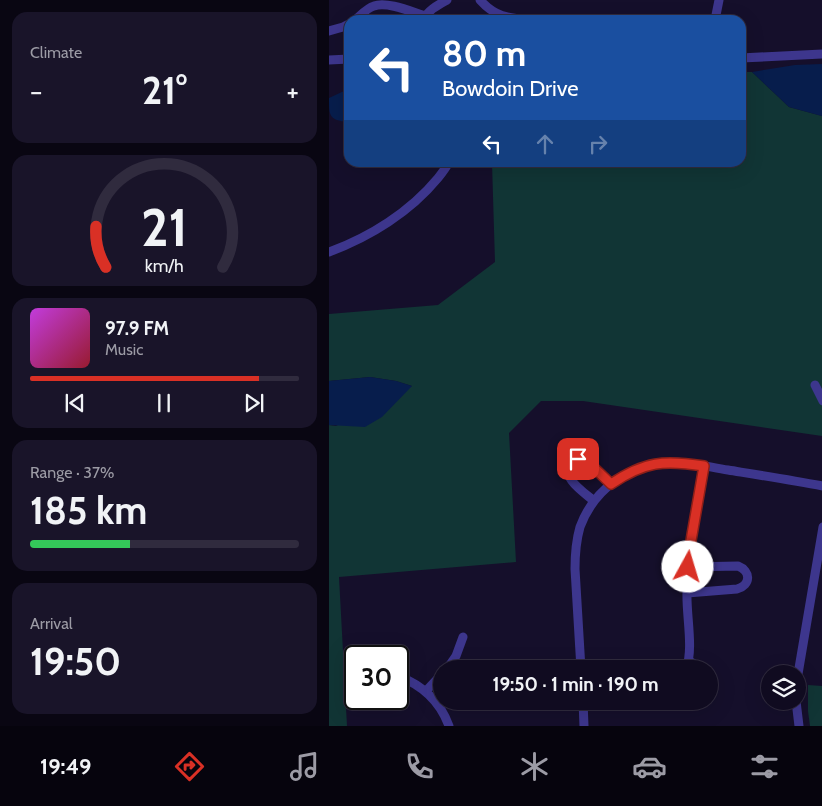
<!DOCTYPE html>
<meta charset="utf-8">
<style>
:root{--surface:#100b20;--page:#191429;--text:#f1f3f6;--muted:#9c9ba5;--line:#302b3e;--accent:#d93025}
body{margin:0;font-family:Cabin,sans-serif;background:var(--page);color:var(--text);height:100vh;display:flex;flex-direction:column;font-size:19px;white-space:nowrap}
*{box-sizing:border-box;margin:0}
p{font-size:16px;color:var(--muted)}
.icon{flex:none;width:28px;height:28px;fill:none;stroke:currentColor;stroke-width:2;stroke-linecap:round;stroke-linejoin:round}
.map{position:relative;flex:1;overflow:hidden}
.side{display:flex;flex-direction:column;gap:12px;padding:12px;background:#090612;width:329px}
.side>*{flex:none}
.top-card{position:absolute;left:15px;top:15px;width:402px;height:152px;border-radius:15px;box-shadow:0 5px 20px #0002,0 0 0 1px var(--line);background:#1a4fa0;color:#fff;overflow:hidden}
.buttons{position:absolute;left:432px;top:665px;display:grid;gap:10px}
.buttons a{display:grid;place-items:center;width:45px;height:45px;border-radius:50%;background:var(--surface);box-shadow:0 5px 20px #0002,0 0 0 1px var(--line);font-size:25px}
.speed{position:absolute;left:15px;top:645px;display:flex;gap:10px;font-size:25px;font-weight:700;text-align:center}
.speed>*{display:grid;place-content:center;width:65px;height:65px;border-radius:50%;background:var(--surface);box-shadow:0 5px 20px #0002,0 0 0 1px var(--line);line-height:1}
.speed .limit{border:2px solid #111;border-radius:8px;background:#fff;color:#111}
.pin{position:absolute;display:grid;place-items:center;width:42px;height:42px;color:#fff;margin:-21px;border-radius:10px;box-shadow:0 2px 8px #0006}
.me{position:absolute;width:55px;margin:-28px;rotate:6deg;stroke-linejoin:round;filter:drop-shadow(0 0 4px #0008)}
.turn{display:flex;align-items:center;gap:18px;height:105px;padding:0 15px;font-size:22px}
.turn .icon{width:65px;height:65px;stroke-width:2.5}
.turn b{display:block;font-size:35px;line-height:42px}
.lanes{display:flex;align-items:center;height:48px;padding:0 15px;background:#0003;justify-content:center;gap:25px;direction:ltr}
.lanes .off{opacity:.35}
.big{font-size:38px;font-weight:700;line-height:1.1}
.side .widget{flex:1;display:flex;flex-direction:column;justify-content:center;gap:8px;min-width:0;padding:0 18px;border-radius:15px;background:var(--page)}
.side .dial{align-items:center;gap:0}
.dial svg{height:130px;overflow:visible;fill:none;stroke:var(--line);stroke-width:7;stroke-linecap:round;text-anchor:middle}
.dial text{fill:var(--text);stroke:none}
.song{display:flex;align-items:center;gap:15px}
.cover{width:60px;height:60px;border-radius:8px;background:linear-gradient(135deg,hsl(290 70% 55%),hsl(350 70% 35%))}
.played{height:5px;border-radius:2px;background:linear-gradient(90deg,var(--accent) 85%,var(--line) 85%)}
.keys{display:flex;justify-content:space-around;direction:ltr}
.heat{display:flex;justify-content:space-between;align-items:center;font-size:28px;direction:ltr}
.charge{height:8px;border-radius:4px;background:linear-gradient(90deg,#34c759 37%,var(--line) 0)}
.trip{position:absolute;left:104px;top:660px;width:285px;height:50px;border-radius:25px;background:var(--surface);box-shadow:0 5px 20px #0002,0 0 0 1px var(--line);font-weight:700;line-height:50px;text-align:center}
.tab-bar{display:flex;height:80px;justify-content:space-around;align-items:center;background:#06040d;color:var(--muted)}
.tab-bar .icon{width:35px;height:35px}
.tab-bar .on{color:var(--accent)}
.tab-bar b{font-size:22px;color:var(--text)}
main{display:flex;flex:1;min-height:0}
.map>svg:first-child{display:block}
.green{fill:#113535}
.water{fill:#071d4c}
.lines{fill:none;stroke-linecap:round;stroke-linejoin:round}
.minor{stroke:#3d368d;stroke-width:9}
.route-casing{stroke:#8d1f18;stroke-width:12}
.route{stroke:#d93025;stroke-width:9}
</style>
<main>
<section class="side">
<div class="widget"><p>Climate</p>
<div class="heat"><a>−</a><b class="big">21°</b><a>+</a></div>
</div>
<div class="widget dial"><svg viewBox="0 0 100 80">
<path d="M14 69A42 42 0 1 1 86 69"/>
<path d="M14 69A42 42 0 0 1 8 44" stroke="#d93025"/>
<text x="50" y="56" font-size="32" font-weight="700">21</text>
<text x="50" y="72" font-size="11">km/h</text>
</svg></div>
<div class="widget">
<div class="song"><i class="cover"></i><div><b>97.9 FM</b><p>Music</p></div></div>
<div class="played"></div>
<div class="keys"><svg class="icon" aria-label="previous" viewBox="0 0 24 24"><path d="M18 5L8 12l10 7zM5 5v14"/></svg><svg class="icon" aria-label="pause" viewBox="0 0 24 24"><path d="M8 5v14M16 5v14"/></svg><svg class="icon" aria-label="next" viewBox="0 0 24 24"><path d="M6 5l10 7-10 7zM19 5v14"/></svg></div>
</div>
<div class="widget"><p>Range · 37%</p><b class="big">185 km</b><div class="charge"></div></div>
<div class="widget"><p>Arrival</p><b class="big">19:50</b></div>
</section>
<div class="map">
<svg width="494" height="726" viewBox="0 0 494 726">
<rect width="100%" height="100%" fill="#150f2b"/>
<path class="green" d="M413,72H423L460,107L493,116V436L254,401H212L180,433L187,562L10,577L18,726H0V425L7,426L83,386L67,381L41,377L0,381V314L109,305L166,262L163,163L412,162Z
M479,685L493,686V726H481L479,711Z"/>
<path class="water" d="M494,64L493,116L460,107L423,72L466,65Z
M15,91H20V122H19C0,120 0,116 0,98Z
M41,377L67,381L83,386L53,417L36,427L0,425V381Z"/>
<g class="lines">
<path class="minor" d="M151,0C167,18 180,18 203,20
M26,20C32,15 38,8 45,6C58,1 83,12 96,16
M94,20C99,10 109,5 118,0
M386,20L390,0
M0,31L14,27L20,24
M412,58L494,54
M0,60L20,59
M0,252C41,237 81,212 109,178C113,173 117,168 120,162
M486,385L494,401
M265,501C256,493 229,476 243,463C247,458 253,459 258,461L282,484
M358,593L408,589C422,585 422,571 409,566L359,567
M360,661L374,669
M118,669L127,656L134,637
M252,669L246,569C246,555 247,541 251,527C265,489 301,463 342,462C361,462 380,467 399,470C430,475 462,480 494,486
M357,669C365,649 357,615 358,592C359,549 368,508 375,466
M380,673L382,681L380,686
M469,674L494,527
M69,676C93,685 111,701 120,726
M97,691L112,675
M254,701L255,726
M467,701L470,726"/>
</g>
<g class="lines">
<defs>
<path id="route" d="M249,459H254L258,461L282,484C316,461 335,460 375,466L360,552L359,567"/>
</defs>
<use href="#route" class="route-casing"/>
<use href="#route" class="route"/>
</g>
</svg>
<div class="buttons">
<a><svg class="icon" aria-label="layers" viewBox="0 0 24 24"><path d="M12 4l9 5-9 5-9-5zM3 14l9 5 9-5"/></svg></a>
</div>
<div class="speed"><div class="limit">30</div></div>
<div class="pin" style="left:249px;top:459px;background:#d93025"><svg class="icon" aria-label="arrive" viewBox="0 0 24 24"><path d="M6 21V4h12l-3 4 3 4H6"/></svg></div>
<svg class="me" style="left:359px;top:567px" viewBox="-20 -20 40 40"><circle r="19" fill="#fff"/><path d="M0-13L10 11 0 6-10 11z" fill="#d93025"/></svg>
<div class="trip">19:50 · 1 min · 190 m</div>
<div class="top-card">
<div class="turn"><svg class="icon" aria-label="left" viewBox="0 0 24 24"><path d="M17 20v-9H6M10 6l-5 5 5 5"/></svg><div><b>80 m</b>Bowdoin Drive</div></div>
<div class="lanes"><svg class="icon" aria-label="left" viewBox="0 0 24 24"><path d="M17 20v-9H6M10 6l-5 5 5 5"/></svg><svg class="icon off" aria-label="ahead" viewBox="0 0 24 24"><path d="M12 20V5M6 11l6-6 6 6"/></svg><svg class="icon off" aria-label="right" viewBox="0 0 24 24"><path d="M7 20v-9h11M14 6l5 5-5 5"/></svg></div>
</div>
</div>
</main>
<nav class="tab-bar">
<b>19:49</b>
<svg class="icon on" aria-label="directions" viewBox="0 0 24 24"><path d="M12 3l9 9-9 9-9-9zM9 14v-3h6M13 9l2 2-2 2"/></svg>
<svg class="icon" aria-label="music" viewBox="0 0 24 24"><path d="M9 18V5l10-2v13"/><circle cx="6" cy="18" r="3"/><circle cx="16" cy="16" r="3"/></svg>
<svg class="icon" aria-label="phone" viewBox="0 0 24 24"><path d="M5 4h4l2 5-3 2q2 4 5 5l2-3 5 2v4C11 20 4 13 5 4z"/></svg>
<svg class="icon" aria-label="climate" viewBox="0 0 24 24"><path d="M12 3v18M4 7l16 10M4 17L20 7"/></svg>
<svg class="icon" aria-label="car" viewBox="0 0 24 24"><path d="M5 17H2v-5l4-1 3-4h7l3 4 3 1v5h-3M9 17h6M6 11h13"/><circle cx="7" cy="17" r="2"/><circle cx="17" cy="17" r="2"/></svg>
<svg class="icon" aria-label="filters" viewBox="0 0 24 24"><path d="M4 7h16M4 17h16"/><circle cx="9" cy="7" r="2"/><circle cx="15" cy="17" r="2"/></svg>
</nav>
